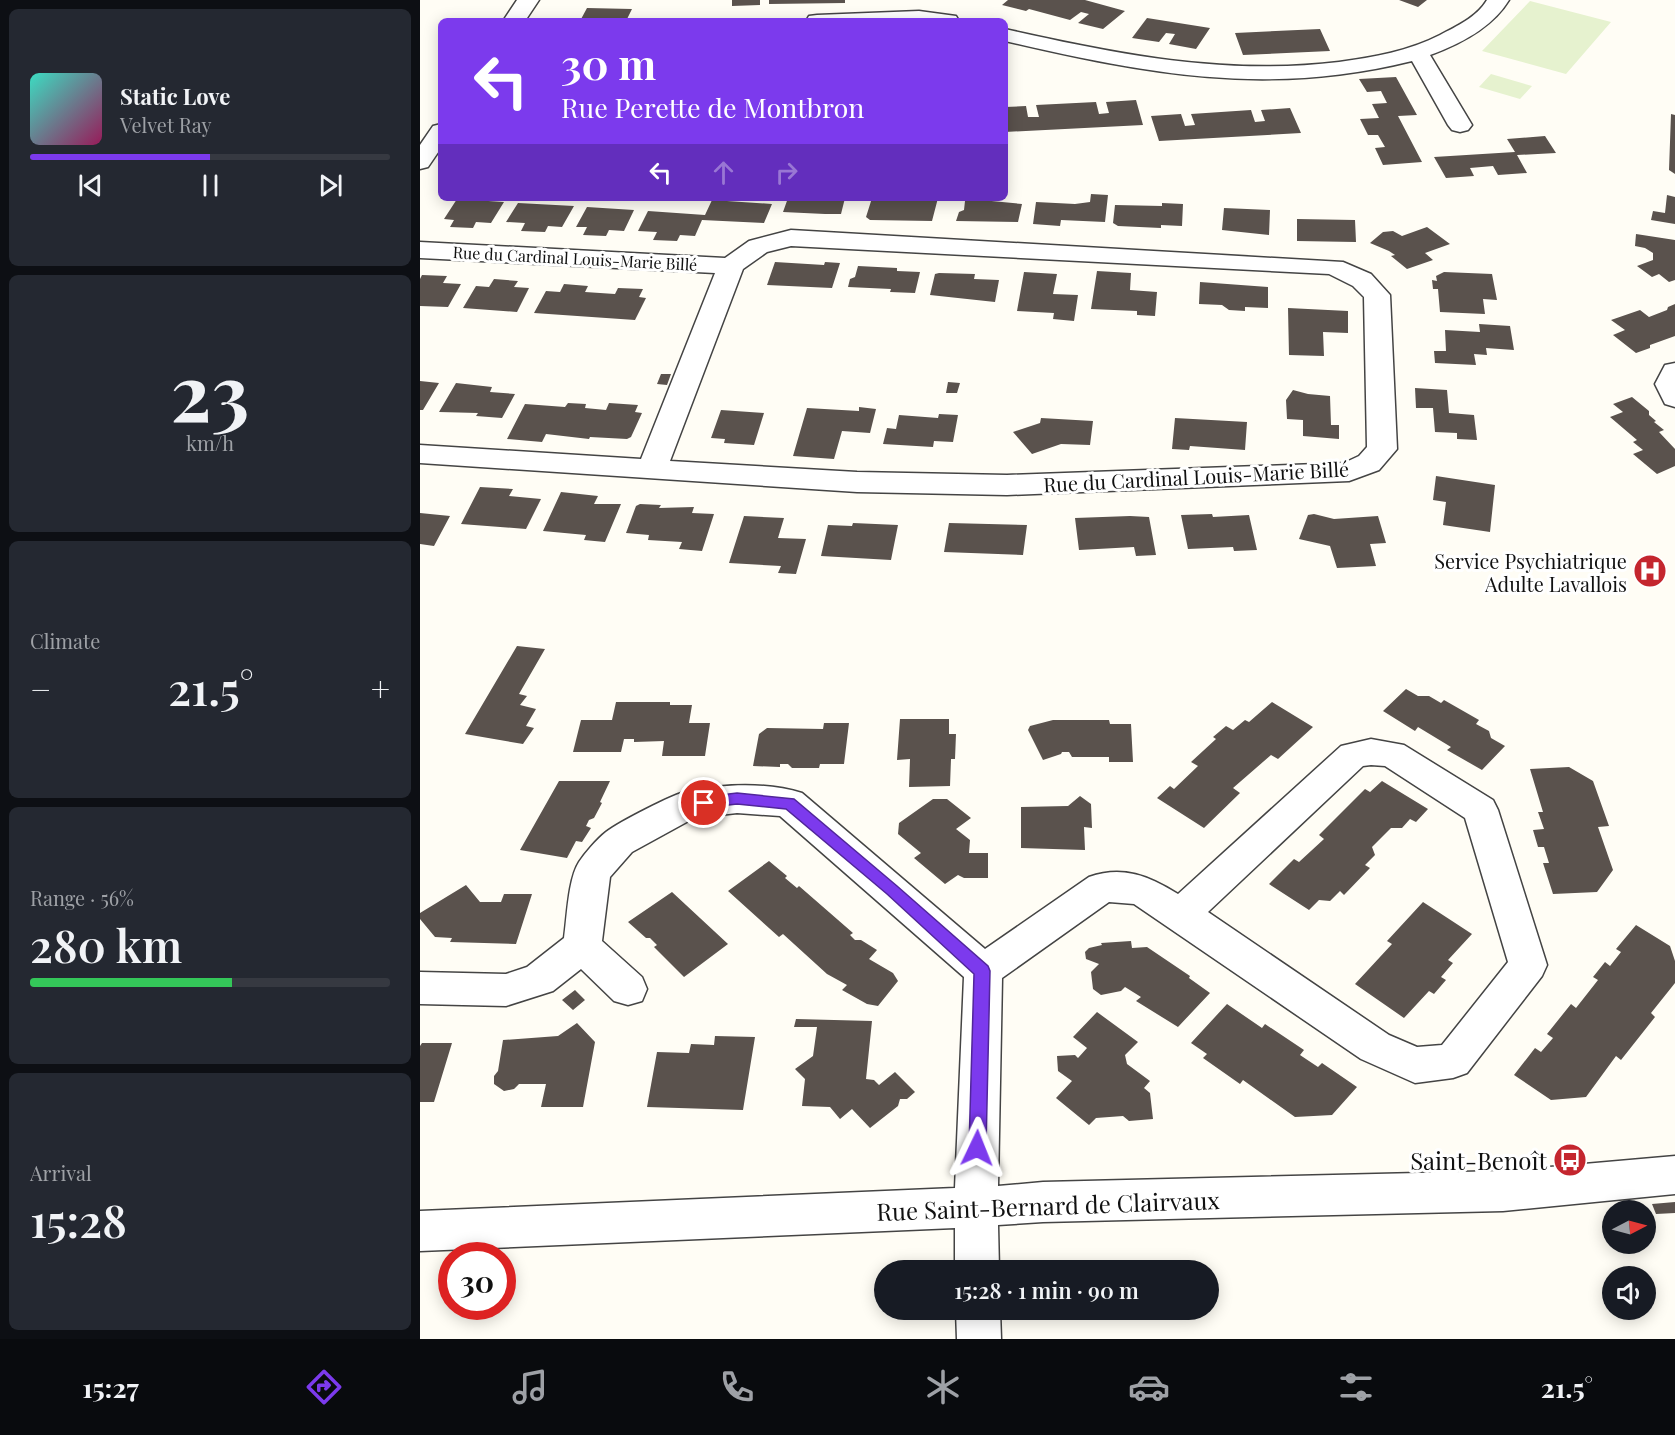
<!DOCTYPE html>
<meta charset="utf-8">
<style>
:root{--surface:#171b24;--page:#242831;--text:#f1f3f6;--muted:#9ea1a6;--line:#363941;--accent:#7c3aed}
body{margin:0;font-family:"Playfair Display",serif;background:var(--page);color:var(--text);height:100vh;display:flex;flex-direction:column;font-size:22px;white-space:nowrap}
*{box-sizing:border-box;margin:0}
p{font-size:20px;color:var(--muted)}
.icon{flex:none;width:33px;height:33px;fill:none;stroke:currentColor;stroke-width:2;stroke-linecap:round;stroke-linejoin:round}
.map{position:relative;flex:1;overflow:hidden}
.sheet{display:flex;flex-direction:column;gap:9px;padding:9px;background:#0d0f14;width:420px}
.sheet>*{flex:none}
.banner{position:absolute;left:18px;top:18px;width:570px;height:183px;border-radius:9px;box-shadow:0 3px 15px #0003;background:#7c3aed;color:#fff;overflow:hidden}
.needle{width:39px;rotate:84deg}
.buttons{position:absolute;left:1182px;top:1200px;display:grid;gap:12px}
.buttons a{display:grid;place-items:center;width:54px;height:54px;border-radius:50%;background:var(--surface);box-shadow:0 3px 15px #0003;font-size:30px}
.speed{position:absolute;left:18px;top:1242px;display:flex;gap:12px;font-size:30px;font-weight:700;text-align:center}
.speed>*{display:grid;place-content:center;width:78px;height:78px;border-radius:50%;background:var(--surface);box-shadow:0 3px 15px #0003;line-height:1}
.speed .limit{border:9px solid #d22;background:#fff;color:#111}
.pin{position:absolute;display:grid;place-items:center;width:51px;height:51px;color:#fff;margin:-26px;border:3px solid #fff;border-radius:50%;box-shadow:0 2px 6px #0007}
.me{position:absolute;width:66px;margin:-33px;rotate:2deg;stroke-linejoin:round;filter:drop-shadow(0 0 4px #0008)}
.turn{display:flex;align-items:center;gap:21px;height:126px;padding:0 24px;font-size:27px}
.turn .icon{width:78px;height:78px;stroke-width:2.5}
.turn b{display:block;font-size:42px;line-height:51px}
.lanes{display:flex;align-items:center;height:57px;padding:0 24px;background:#0003;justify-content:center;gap:30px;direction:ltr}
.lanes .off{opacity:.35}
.big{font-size:45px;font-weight:600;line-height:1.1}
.sheet .card{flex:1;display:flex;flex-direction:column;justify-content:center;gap:9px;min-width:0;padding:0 21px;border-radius:9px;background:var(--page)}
.sheet .dial{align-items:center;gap:0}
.dial b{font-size:78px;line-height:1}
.song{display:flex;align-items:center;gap:18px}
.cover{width:72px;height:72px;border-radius:9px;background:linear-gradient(135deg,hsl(170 70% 55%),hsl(330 70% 35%))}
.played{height:6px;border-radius:3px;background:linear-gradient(90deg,var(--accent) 50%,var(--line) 50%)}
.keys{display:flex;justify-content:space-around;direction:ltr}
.heat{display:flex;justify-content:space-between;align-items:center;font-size:33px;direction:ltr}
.charge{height:9px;border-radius:4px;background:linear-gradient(90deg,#34c759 56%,var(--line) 0)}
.trip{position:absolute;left:454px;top:1260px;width:345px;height:60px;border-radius:30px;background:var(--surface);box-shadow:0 3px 15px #0003;font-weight:600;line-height:60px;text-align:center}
.tab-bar{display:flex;height:96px;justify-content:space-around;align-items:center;background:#090b0e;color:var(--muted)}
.tab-bar .icon{width:42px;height:42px}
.tab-bar .on{color:var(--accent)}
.tab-bar b{font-size:27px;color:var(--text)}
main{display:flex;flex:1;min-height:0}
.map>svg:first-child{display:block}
.pitch{fill:#e6f2cf}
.building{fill:#5a524d}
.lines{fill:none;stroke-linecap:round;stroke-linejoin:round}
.street-casing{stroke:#444;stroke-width:3}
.street{fill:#fff;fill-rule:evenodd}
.route{fill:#7c3aed;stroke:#51269a;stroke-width:1.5}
.labels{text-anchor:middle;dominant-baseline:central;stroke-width:6;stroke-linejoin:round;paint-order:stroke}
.far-street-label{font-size:16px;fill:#111;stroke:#fff}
.street-label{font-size:20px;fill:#111;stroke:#fff}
.poi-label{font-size:20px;fill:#111;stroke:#fff;text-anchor:end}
.near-poi-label{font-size:24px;fill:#111;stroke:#fff;text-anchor:end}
.near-street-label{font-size:24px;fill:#111;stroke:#fff}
</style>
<main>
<section class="sheet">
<div class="card">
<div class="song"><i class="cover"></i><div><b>Static Love</b><p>Velvet Ray</p></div></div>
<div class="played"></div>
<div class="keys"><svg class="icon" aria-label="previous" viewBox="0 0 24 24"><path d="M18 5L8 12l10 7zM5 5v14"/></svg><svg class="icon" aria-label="pause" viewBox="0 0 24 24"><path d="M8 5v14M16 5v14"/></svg><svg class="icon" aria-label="next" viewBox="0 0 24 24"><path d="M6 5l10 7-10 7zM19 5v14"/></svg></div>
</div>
<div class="card dial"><b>23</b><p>km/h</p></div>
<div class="card"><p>Climate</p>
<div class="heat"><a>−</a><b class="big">21.5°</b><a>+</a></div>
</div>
<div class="card"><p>Range · 56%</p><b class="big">280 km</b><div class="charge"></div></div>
<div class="card"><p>Arrival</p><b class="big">15:28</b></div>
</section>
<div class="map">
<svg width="1255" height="1339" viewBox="0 0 1255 1339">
<rect width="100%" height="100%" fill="#fffdf5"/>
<path class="pitch" d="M1110,1L1191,22L1146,74L1062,51Z
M1071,74L1112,86L1100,99L1059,87Z"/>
<path class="building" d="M312,0H340V5L312,6Z
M349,0H425V3L349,4Z
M588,0H665L705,11L683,29L658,23L669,14L661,12L650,20L609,9L606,11L582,5Z
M979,0H1007L998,7Z
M167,8L212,9L206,21H160Z
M727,18L790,28L776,49L749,44L755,34L746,33L739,42L712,38Z
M900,29L910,51L823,55L815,33Z
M976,77L997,115L978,116L1002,162L963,165L955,148L965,147L958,135H948L940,119L959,118L952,104L967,103L961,91L947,92L939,79Z
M716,100L723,125L585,132V107L606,106L608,117H619L616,105L676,102L679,114L689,113L686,102Z
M870,108L881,133L739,141L731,116L761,114L765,126L775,125L771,114L831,110L835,122L845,121L841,110Z
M1251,114L1255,115V174L1249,170Z
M1125,136L1136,153L1097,155L1107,173L1078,175L1073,166L1050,168L1054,176L1026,178L1014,157L1095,152L1087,139Z
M671,194L688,195L685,222L641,220L640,226L613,224L616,202L655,204L670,202Z
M1247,195L1255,197V224L1231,220L1233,211L1245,213Z
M368,198H425L421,214H405L363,212Z
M452,198L495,199L518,198L512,221L450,220L446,217Z
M37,199L84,202L71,223L56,222L53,228L30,227L34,220L24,219Z
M292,200L352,204L344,223L282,220L275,236L260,235L257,241L233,240L237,232L218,231L228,211L285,215Z
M561,200L602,204L598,222L536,221L539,212L544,210L545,201Z
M98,203L154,206L142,227L128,226L125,232L101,231L105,223L86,222Z
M742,203L763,204L762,226L741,225V228L698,226L693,223L695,205L742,206Z
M167,207L214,210L204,231L189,230L186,236L163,235L167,227H156Z
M804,208L850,210L849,235L802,230Z
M877,219L935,220L936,242L877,241Z
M1007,227L1030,244L1005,253L1013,260L987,269L971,256L975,255L969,251L950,243L963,232L973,231L982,236Z
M1216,234L1255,240V280L1249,282L1239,274L1232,277L1217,266L1233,260V253L1225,248L1215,246Z
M355,262L404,265L405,262L420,263L412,288L347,285Z
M438,266L477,268V271L500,272L495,293L470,292L471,289L428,287L430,279L435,277Z
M677,271L711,273L710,290L737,292L735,316L717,315V311L671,309Z
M604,272L637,274L633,294L658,295L654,321L633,319L634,313L597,311Z
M1024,272L1072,274L1077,300L1063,299L1065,314L1020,312L1018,289H1013L1012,280L1017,281L1016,276Z
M519,273L555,274L554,279L579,280L575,302L510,295L515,274Z
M2,275L27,276L23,283L41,284L28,307L0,306V279Z
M74,279L98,281L94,287L109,288L97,312L43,308L56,286L69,287Z
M780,282L848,287V308L825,307V311L809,310L802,305L779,304Z
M144,284L168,286L165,292L195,294L198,288L223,289L219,297L226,298L215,320L114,313L126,291L140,292Z
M1255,304V336L1230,345V348L1216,353L1193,335L1205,330L1191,320L1220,310L1229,317L1247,310L1248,307Z
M868,308L928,311V333L903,332L904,356L869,355Z
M1059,324L1090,326L1094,350L1066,348L1067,355L1054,354L1056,365L1015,363L1014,351H1026L1025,330L1060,332Z
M241,374H251L247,385L237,384Z
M0,381L19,383L3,410H0Z
M528,382L540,383L537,393H526Z
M36,383L72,387L70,392L95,394L82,418L56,416L58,413L19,412Z
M995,388L1027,390L1029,413L1054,415L1057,440L1037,439V433L1015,432L1013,408H996Z
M873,390L888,394L910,396L911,425H919V439L883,436V420L867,419L866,400Z
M1212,397L1229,411V415L1236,421L1234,422L1244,430L1239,432L1255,449V466L1237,474L1213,454L1223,450L1213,442L1217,440L1190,417L1203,412L1193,404Z
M148,403L166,404L165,408L186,410L189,403L218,405L215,412L222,413L211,437L207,439L170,437L169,439L126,434L122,442L87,439L105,404L145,407Z
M439,407L456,409L450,433L422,431L414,459L373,456L387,408L439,411Z
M301,410L344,413L334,445L304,443L305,439L291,438Z
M519,414L538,415L533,442L514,441L513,447L463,444L467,428L476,429L479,415L518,418Z
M621,418L673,421L670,445L641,444L612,454L593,432L620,423Z
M755,418L827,422L825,450L770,446L769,450L752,449Z
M1016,476L1075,485L1070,532L1023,525L1026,502L1013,500Z
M60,487L93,489L89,496L121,499L106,529L41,524Z
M141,492L178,496L174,504H201L185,542L164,540L166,535L123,531Z
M220,504L241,505L239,508L274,507L272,513L294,514L282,551L259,549L262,542L228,540L229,535L206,533L216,506Z
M0,513L30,516L14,546L0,544Z
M792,514L793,517L829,515L837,550L814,551L813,547L768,549L761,515Z
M894,514L914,519L958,516L966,543L950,544L956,566L917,568L910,546L879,539L888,515Z
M324,516L364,518L358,538L386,539L376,574L358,573L361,566L309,563Z
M710,516L729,517L736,555L716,556L714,547L659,550L655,518Z
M433,523L478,525L471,560L401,556L408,525L432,526Z
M529,523L607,525L603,555L524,552Z
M97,646L125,649L99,694L107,696L100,705L116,709L106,726L114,728L103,744L45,734Z
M986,689L998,696H1009L1021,703L1024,700L1059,720L1056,724L1069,731L1071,738L1085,746L1062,770L1027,750L1031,747L998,727L995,731L963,711Z
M196,702H250V705H272L269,723H290L285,756H242L244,741L214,742V739H204L201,752H153L161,720H192Z
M852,702L893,727L858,759L851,755L813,788L820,793L784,828L737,798L750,786L754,789L778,766L771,762L796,739L793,737L806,726L813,730L825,720L829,722Z
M480,719H529V734H536L535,759H531L530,786L489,787L490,759L477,760Z
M633,720H689L690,724H711L713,762H689V757H652L649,752H642L641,754L623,760L608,730L610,726Z
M404,723H429L424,764H400L399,768H372L368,764H360V767L333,766L339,734L347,728L403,729Z
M1149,767L1173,781L1189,826L1178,827L1193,870L1177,892L1133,894L1123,863H1129L1124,847H1118L1113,830L1124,829L1118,812H1123L1110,769Z
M139,781H190L180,802L182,803L174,818L169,820L166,826L171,828L162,842L156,841L147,858L100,850Z
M962,781L1008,809L996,822L990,819L982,828H971L952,847L955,855L945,865L950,868L924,895L920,891L910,901L899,900L889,910L849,884L874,859L879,862L904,839L899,835L945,789L950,792Z
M660,796L671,804L672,828L664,827L665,850L601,848V807L648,806Z
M513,799H527L551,818L536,829L550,840L549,853H568V878H544L538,875L525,884L494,858L501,853L478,834L479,823Z
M349,861L367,876L365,878L377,888L379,886L433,933L430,935L435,940H441L457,950L449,959L473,973L478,981L458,1006L447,1004L422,990L427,985L407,974L363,934L359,937L308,891Z
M46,885L60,902H81L84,894H112L96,944L30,942L32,938L15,937L0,919V913Z
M252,892L308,944L264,977L234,947L237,945L230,938H226L208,922Z
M1003,902L1052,934L1028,960L1033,963L1021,977L1026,980L1014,994L1009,991L984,1018L935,984L972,944L967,941Z
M1216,925L1250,946L1255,961V983L1231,1013L1235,1017L1201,1060L1196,1056L1166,1097L1131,1100L1094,1075L1115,1048L1121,1052L1133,1038L1127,1034L1151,1004L1156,1008L1178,980L1173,977L1185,962L1190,966L1201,952L1196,949Z
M711,941L712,948L727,947L770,976L769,978L790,993L758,1027L716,1001L721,997L705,987L701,991L681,995L673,989L671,972L679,964L666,959L665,952L669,948L682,945L681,943Z
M155,990L165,1000L153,1010L142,1000Z
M807,1004L842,1028L845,1024L884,1050L880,1055L898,1067L902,1063L937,1087L912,1115L875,1117L823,1080L820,1084L783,1058L787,1054L771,1043Z
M677,1012L718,1042L705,1055L707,1064L730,1081L724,1088L730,1093L733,1119L709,1121L703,1116L676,1118L669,1125L636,1098L652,1081L638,1071L637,1056L655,1055L658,1058L667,1048L653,1037Z
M376,1019L452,1021L446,1079L454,1080L459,1085L475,1072L495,1092L487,1099H480L478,1106L450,1128L432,1109L420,1119L410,1107L382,1106L385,1079L375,1069L393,1056L397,1027H374Z
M157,1023L175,1042L163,1107H121L126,1084H99L94,1089L84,1091L74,1084V1076L78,1071L83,1040L138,1036Z
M295,1036L335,1037L323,1110L227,1107L237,1052L269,1053L271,1044L294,1045Z
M2,1043H32L14,1102H0V1046Z
M1255,1202V1213L1236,1214L1232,1204Z"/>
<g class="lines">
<defs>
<path id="street" d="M97,0H119L105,21H83Z
M1067,0H1089C1072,28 1040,44 1010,55L1052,125L1048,130L1040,132L1032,130L1028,125L992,61C848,97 726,74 585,41V29C696,54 805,76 919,62C954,57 989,51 1020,35C1037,26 1057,17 1067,0Z
M499,11L536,16L539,21H386L389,16L397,15Z
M21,124V148L8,167L0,169V145L13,126Z
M371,230L923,262L951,274L970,295L977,449L959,470L929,481L587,495L437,492L0,463V445L221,459L295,273L0,258V242L305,258L329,241ZM371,246L909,274L933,286L944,297L947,447L939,456L924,463L587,475L437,472L250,461L323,269L347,252Z
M1255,363V407L1245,404L1235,384L1245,365Z
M951,739L984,745L1073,800L1078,810L1127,965L1122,976L1047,1073L1033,1078L995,1083L941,1059L714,904L689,902L582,978L578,1186L623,1182L1083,1171L1255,1156V1194L1083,1211L623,1222L578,1225L579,1270H535V1228L0,1251V1211L535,1188L544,977L360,816L317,813L274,818L212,852L190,877L182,941L222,977L227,989L222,1001L208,1005L194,1001L161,969L133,991L86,1006L0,1004V972L86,974L107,967L144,938C147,918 148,879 159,862C165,853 177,839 186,832C199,822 253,794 268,791C304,784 347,782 382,793L565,949L669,877C703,865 729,876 758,894L921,746ZM951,765L965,766L1045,818L1088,962L1022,1045L997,1047L969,1035L788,912L943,766Z
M536,1310H580L581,1339H537Z"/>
</defs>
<use href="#street" class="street-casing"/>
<use href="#street" class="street"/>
</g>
<path class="route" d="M317,793L374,799L477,886L568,966L570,971L566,1148L563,1154L557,1156L551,1154L549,1148L554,974L467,894L366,809L317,804L284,808L278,807L276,803L278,799L284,797Z"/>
<defs>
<symbol id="hospital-disc" viewBox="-11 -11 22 22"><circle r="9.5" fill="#c4262e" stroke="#fff"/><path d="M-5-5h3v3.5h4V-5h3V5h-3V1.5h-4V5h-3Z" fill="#fff"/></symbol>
<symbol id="bus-disc" viewBox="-11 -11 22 22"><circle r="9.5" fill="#c4262e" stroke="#fff"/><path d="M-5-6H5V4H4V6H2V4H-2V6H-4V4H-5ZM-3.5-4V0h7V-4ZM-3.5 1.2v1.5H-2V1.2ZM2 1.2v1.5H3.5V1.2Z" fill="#fff"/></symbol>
</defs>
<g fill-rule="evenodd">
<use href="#hospital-disc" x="1211" y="552" width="38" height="38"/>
<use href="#bus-disc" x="1131" y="1141" width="38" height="38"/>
</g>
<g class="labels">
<g class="far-street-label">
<text transform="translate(155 258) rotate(3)">Rue du Cardinal Louis-Marie Billé</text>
</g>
<g class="street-label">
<text transform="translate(776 476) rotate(-3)">Rue du Cardinal Louis-Marie Billé</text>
</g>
<g class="poi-label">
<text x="1207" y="560">Service Psychiatrique<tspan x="1207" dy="23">Adulte Lavallois</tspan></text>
</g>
<g class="near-poi-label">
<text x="1127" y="1160">Saint-Benoît</text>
</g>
<g class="near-street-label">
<text transform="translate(628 1205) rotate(-2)">Rue Saint-Bernard de Clairvaux</text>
</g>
</g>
</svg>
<div class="buttons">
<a><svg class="needle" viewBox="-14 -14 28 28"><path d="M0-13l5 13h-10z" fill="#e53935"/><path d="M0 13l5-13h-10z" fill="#9ea1a6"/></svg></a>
<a><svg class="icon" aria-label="sound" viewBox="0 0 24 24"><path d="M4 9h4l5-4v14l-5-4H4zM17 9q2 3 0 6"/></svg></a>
</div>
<div class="speed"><div class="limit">30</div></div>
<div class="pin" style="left:284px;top:803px;background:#d93025"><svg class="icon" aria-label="arrive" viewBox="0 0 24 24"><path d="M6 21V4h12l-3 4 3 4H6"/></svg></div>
<svg class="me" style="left:557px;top:1148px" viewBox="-20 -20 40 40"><path d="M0-17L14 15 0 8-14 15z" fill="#7c3aed" stroke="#fff" stroke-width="4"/></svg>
<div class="trip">15:28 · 1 min · 90 m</div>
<div class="banner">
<div class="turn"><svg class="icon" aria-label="left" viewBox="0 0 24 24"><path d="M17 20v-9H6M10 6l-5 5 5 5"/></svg><div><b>30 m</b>Rue Perette de Montbron</div></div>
<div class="lanes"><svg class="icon" aria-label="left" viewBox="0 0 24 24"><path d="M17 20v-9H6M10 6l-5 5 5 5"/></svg><svg class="icon off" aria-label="ahead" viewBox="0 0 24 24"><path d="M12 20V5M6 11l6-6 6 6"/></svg><svg class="icon off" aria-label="right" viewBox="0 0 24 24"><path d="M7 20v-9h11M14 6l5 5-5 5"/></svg></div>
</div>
</div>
</main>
<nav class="tab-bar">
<b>15:27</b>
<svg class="icon on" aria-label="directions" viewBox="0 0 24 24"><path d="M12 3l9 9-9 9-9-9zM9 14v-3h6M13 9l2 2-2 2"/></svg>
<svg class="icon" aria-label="music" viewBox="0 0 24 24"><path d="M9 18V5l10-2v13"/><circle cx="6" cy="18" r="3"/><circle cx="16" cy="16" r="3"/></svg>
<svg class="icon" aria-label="phone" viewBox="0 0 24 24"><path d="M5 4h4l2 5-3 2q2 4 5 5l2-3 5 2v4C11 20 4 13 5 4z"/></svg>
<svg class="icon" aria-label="climate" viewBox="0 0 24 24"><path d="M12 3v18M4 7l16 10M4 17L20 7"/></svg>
<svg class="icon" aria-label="car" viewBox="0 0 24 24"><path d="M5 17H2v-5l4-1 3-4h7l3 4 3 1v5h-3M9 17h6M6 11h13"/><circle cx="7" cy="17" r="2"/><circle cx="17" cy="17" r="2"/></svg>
<svg class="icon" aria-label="filters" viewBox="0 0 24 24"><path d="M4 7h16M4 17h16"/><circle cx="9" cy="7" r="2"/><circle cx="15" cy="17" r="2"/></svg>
<b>21.5°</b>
</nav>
